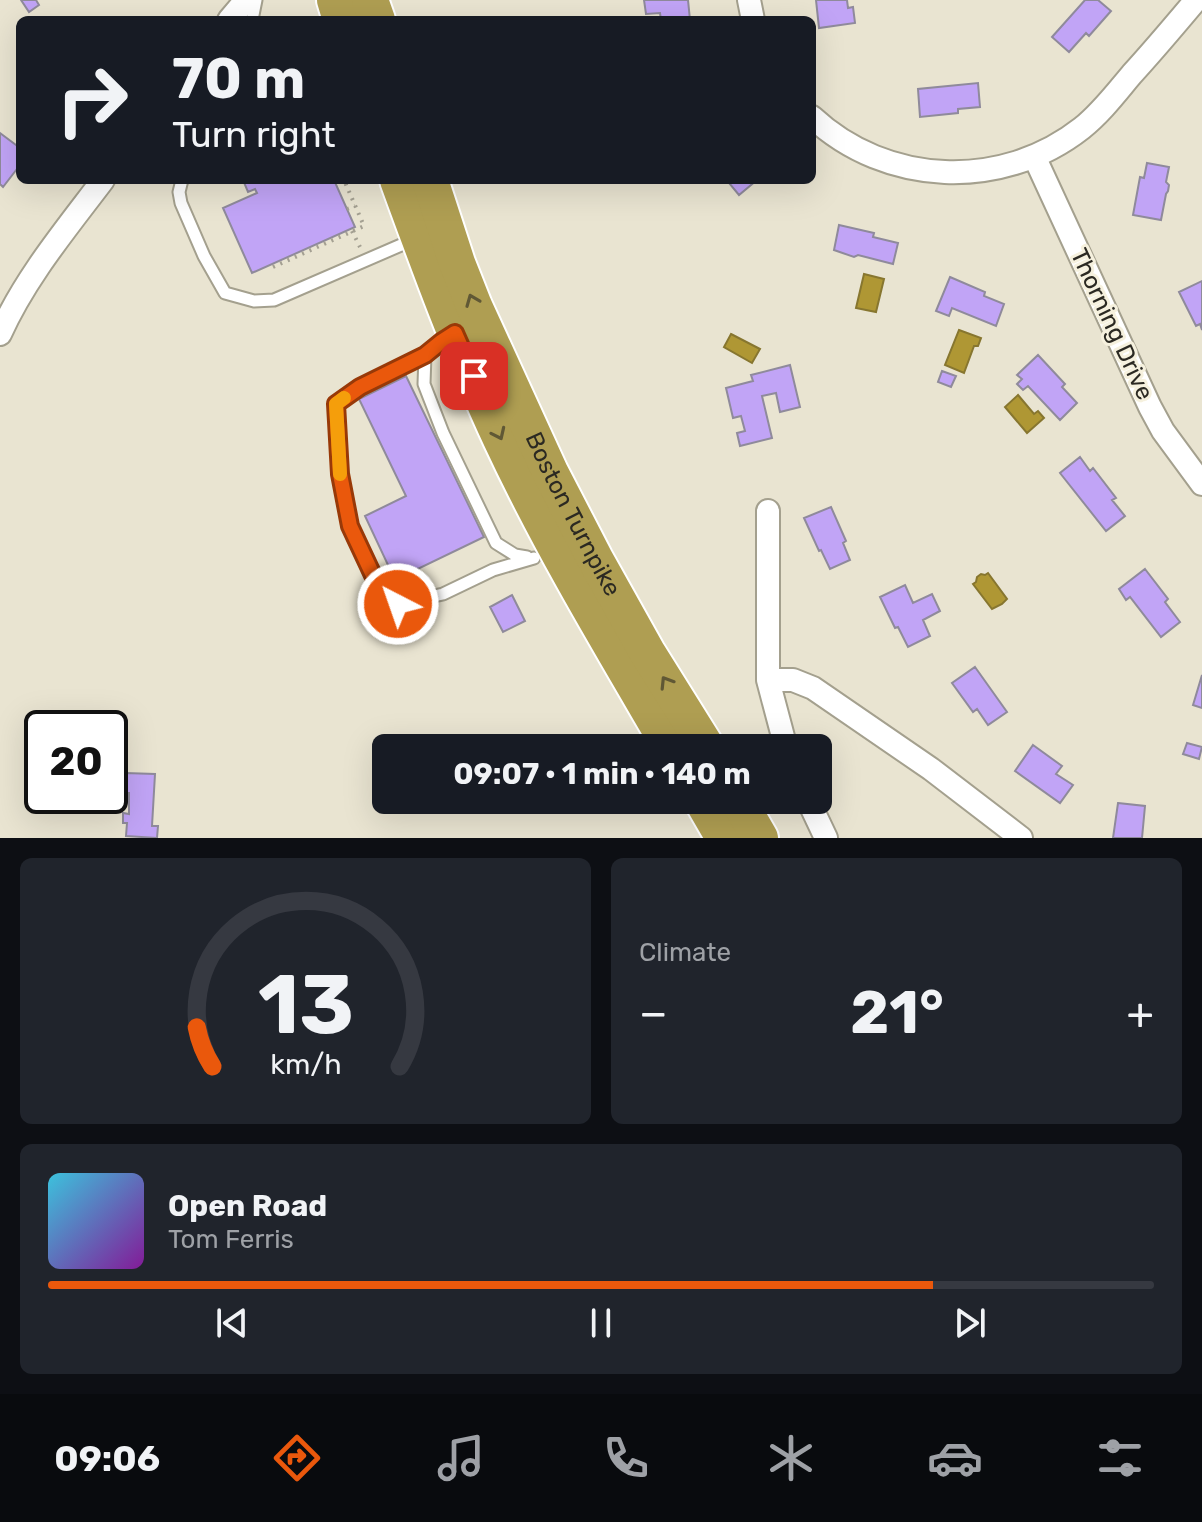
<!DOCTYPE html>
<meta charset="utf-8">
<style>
:root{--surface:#171b24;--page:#20242c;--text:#f1f3f6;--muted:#9ea1a6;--line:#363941;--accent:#ea580c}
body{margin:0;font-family:Rubik,sans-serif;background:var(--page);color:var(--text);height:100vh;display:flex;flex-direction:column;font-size:30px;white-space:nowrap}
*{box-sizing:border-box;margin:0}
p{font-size:26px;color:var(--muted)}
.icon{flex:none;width:44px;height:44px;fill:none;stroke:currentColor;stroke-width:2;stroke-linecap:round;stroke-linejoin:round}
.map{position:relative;height:838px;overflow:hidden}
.details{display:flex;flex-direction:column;gap:20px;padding:20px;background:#0d0f14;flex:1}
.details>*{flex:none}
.banner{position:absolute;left:16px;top:16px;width:800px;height:168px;border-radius:12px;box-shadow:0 8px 32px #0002;background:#171b24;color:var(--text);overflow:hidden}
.speed{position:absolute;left:24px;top:710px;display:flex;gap:16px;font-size:40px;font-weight:700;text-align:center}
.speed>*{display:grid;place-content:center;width:104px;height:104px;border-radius:50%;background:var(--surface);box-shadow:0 8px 32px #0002;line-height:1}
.speed .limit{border:4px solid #111;border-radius:12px;background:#fff;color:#111}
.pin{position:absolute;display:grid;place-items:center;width:68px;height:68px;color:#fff;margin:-34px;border-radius:16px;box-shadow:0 4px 12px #0006}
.me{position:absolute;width:88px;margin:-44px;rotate:319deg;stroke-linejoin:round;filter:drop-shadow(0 0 6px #0008)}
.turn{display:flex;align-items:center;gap:28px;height:168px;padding:0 24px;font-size:36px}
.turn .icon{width:104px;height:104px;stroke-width:2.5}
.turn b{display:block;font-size:56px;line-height:68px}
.big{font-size:60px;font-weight:700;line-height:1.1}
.details .tile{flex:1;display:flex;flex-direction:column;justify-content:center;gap:12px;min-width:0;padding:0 28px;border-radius:12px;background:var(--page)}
.details .dial{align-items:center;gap:0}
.dial svg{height:208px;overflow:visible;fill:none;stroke:var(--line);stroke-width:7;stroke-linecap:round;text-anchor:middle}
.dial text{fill:var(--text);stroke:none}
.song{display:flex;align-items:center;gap:24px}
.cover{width:96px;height:96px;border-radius:12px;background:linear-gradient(135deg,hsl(190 70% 55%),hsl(290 70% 35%))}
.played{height:8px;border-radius:4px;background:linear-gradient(90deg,var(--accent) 80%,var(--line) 80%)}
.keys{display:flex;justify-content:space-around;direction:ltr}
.heat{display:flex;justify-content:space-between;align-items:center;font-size:44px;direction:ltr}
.details .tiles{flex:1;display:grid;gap:20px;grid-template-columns:1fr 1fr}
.tile:last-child{grid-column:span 2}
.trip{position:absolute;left:372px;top:734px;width:460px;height:80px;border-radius:12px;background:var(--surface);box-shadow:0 8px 32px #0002;font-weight:700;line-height:80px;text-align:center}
.tab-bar{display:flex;height:128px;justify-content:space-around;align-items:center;background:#090b0e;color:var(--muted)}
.tab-bar .icon{width:56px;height:56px}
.tab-bar .active{color:var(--accent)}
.tab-bar b{font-size:36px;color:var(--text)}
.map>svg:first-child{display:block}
.water{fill:#af9734;stroke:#87762f;stroke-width:2}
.building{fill:#c1a4f6;stroke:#8f8a9b;stroke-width:2}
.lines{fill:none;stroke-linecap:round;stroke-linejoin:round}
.service-casing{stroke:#a4a08e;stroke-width:15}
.minor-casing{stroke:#a4a08e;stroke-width:26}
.trunk-casing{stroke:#fff;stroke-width:40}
.path{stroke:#a4a092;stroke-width:4;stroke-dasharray:2 6;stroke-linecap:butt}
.service{stroke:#fff;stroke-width:11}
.minor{stroke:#fff;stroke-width:22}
.trunk{stroke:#af9e52;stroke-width:36}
.oneway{stroke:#605835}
.route-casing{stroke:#983908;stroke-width:20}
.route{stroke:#ea580c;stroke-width:14}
.slow{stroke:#f59e0b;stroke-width:14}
.labels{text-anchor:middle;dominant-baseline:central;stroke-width:6;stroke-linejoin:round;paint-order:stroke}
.street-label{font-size:24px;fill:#2b2922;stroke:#f6f1de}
</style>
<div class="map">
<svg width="1202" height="838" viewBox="0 0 1202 838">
<rect width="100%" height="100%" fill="#e9e4d1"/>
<path class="water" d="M864,274L884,279L876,312L856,308Z
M959,330L981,338L978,346H974L964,373L945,365Z
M731,334L760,349L752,363L724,347Z
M1018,395L1034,414L1038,411L1044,418L1027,433L1005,407Z
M988,573L1007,599L1002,604L992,609L973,584L976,582L977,577L981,574L985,575Z"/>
<path class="building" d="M21,0H36L39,5L29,12Z
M644,0H688L690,20H661L660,13L646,14Z
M816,0H847L848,8L853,7L855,23L819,28Z
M1085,0H1098L1111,11L1089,36L1086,33L1069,52L1052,37Z
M978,83L980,107L958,109V113L920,117L918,89Z
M0,133L20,148V165L3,187L0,184Z
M1147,163L1169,167L1166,182L1169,185L1168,191L1166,194L1161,220L1133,215L1140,177L1144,178Z
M243,180H334L355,227L252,273L223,208L257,193L255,189L248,192Z
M733,180H757L739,195L729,183Z
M839,225L874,233L873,237L898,243L893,264L858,255L854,257L834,250Z
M950,277L985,292L984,296L1004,304L996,326L952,308L949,316L936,311Z
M1202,281V330L1200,324L1196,326L1179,292Z
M1038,355L1065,384L1062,387L1077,403L1060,420L1028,386L1023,390L1017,384L1022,379L1017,375Z
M790,365L800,407L780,412L776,393L762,396L772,438L740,446L737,433L745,431L741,416L733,418L726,388L753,381L751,375Z
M942,371L956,376L951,387L938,382Z
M406,376L484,537L395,580L365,516L406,496L359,399Z
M1080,457L1090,471L1093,468L1116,498L1112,500L1125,516L1106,531L1060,473Z
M831,507L846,541L843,543L850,560L830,569L821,550L819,551L804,518Z
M1145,569L1168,599L1165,602L1180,622L1161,637L1130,597L1126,600L1119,589Z
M905,585L913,603L932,594L940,611L923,620L930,636L908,647L898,627L895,628L880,597Z
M512,595L525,621L503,632L490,607Z
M975,667L1007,712L988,725L977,709L973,712L952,683Z
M1202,675V708L1193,705Z
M1187,743L1202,747L1199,759L1183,754Z
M1033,745L1062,766L1056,774L1073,785L1060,803L1015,771Z
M125,773L155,774L152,826H158L157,838L126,836L127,823H123V813L129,814V793H125Z
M1118,803L1145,806L1142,838H1113Z"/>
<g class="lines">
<defs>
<path id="service" d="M252,20L256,0
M182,180L179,192L181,203L204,256L225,293L254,301L274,300L415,239
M451,336L441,342L425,355L424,384L443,433L496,543L515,555L527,557
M425,355L360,387L336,404L340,474L350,526L379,588L398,604L443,594L493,570L534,558"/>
<path id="minor" d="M749,0L753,20
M229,20L246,0
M812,117C886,186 1002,191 1082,128C1101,113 1116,93 1132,74C1154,50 1175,25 1196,0
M1034,156L1150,407L1163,431L1202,484
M0,334C25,278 66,229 103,180
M768,511V680L786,748
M768,680H793L813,688L931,769L1021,838
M808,800L826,838"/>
<g id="trunk">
<path d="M335,0L341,20"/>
<path d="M370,0L377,20"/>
<path d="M398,180C430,268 462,355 501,439C551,546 612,647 671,748"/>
<path id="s1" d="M430,180L457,263L474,306L550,472L595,559L647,652L707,748"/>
<path d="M702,800L724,838"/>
<path d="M738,800L760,838"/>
</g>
</defs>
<use href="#service" class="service-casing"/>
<use href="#minor" class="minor-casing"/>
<use href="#trunk" class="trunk-casing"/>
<path class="path" d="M347,209L355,206
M352,231L360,247
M273,267L364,226L344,180"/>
<use href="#service" class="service"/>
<use href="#minor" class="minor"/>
<use href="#trunk" class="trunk"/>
</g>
<defs><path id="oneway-chevron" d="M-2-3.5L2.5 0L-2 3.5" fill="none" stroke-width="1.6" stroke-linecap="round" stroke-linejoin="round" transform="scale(2)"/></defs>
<g class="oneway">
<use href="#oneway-chevron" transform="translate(472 300) rotate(-112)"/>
<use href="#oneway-chevron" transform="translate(499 434) rotate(65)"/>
<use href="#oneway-chevron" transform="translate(666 682) rotate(-122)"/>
</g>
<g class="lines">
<defs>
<path id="route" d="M398,604L379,588L350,526L340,474L336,404L360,387L425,355L441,342L455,333L474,376"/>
</defs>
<use href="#route" class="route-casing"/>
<use href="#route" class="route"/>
<path class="slow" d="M340,474L336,404L344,398"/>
</g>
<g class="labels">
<g class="street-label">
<text transform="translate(1112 324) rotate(65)">Thorning Drive</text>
<text stroke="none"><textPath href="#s1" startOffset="364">Boston Turnpike</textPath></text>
</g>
</g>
</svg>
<div class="speed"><div class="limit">20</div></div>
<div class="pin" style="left:474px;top:376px;background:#d93025"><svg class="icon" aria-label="arrive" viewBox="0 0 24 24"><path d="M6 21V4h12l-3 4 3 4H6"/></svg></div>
<svg class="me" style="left:398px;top:604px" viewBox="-20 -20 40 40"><circle r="17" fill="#ea580c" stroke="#fff" stroke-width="3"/><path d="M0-11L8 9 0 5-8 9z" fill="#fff"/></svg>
<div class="trip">09:07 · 1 min · 140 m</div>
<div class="banner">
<div class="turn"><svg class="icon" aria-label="right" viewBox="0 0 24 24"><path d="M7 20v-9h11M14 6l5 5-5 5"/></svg><div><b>70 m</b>Turn right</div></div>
</div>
</div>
<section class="details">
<div class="tiles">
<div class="tile dial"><svg viewBox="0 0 100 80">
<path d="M14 69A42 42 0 1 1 86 69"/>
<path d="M14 69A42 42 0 0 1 8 54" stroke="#ea580c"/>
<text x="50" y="56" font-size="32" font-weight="700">13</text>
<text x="50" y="72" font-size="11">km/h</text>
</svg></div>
<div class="tile"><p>Climate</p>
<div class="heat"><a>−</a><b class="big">21°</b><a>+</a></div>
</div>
<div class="tile">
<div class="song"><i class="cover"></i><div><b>Open Road</b><p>Tom Ferris</p></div></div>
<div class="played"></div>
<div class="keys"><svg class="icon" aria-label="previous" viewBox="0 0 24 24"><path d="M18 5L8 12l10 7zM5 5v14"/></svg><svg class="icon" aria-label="pause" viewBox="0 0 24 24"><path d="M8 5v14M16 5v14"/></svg><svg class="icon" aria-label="next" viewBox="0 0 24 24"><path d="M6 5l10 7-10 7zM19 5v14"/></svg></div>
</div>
</div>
</section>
<nav class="tab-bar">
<b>09:06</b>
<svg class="icon active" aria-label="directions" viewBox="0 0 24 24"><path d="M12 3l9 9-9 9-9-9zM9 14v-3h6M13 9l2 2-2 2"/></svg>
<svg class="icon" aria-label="music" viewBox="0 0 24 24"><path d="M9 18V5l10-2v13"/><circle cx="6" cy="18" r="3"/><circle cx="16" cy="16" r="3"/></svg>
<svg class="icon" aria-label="phone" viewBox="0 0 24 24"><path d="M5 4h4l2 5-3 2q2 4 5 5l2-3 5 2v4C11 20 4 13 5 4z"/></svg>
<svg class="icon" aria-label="climate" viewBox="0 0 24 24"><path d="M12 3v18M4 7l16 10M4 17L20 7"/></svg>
<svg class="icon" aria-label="car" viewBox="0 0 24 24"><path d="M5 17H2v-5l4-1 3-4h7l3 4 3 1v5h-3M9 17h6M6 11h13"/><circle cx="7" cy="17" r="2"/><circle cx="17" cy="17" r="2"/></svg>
<svg class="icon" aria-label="filters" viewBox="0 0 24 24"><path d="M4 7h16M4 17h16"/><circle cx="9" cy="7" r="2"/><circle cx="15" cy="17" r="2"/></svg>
</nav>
